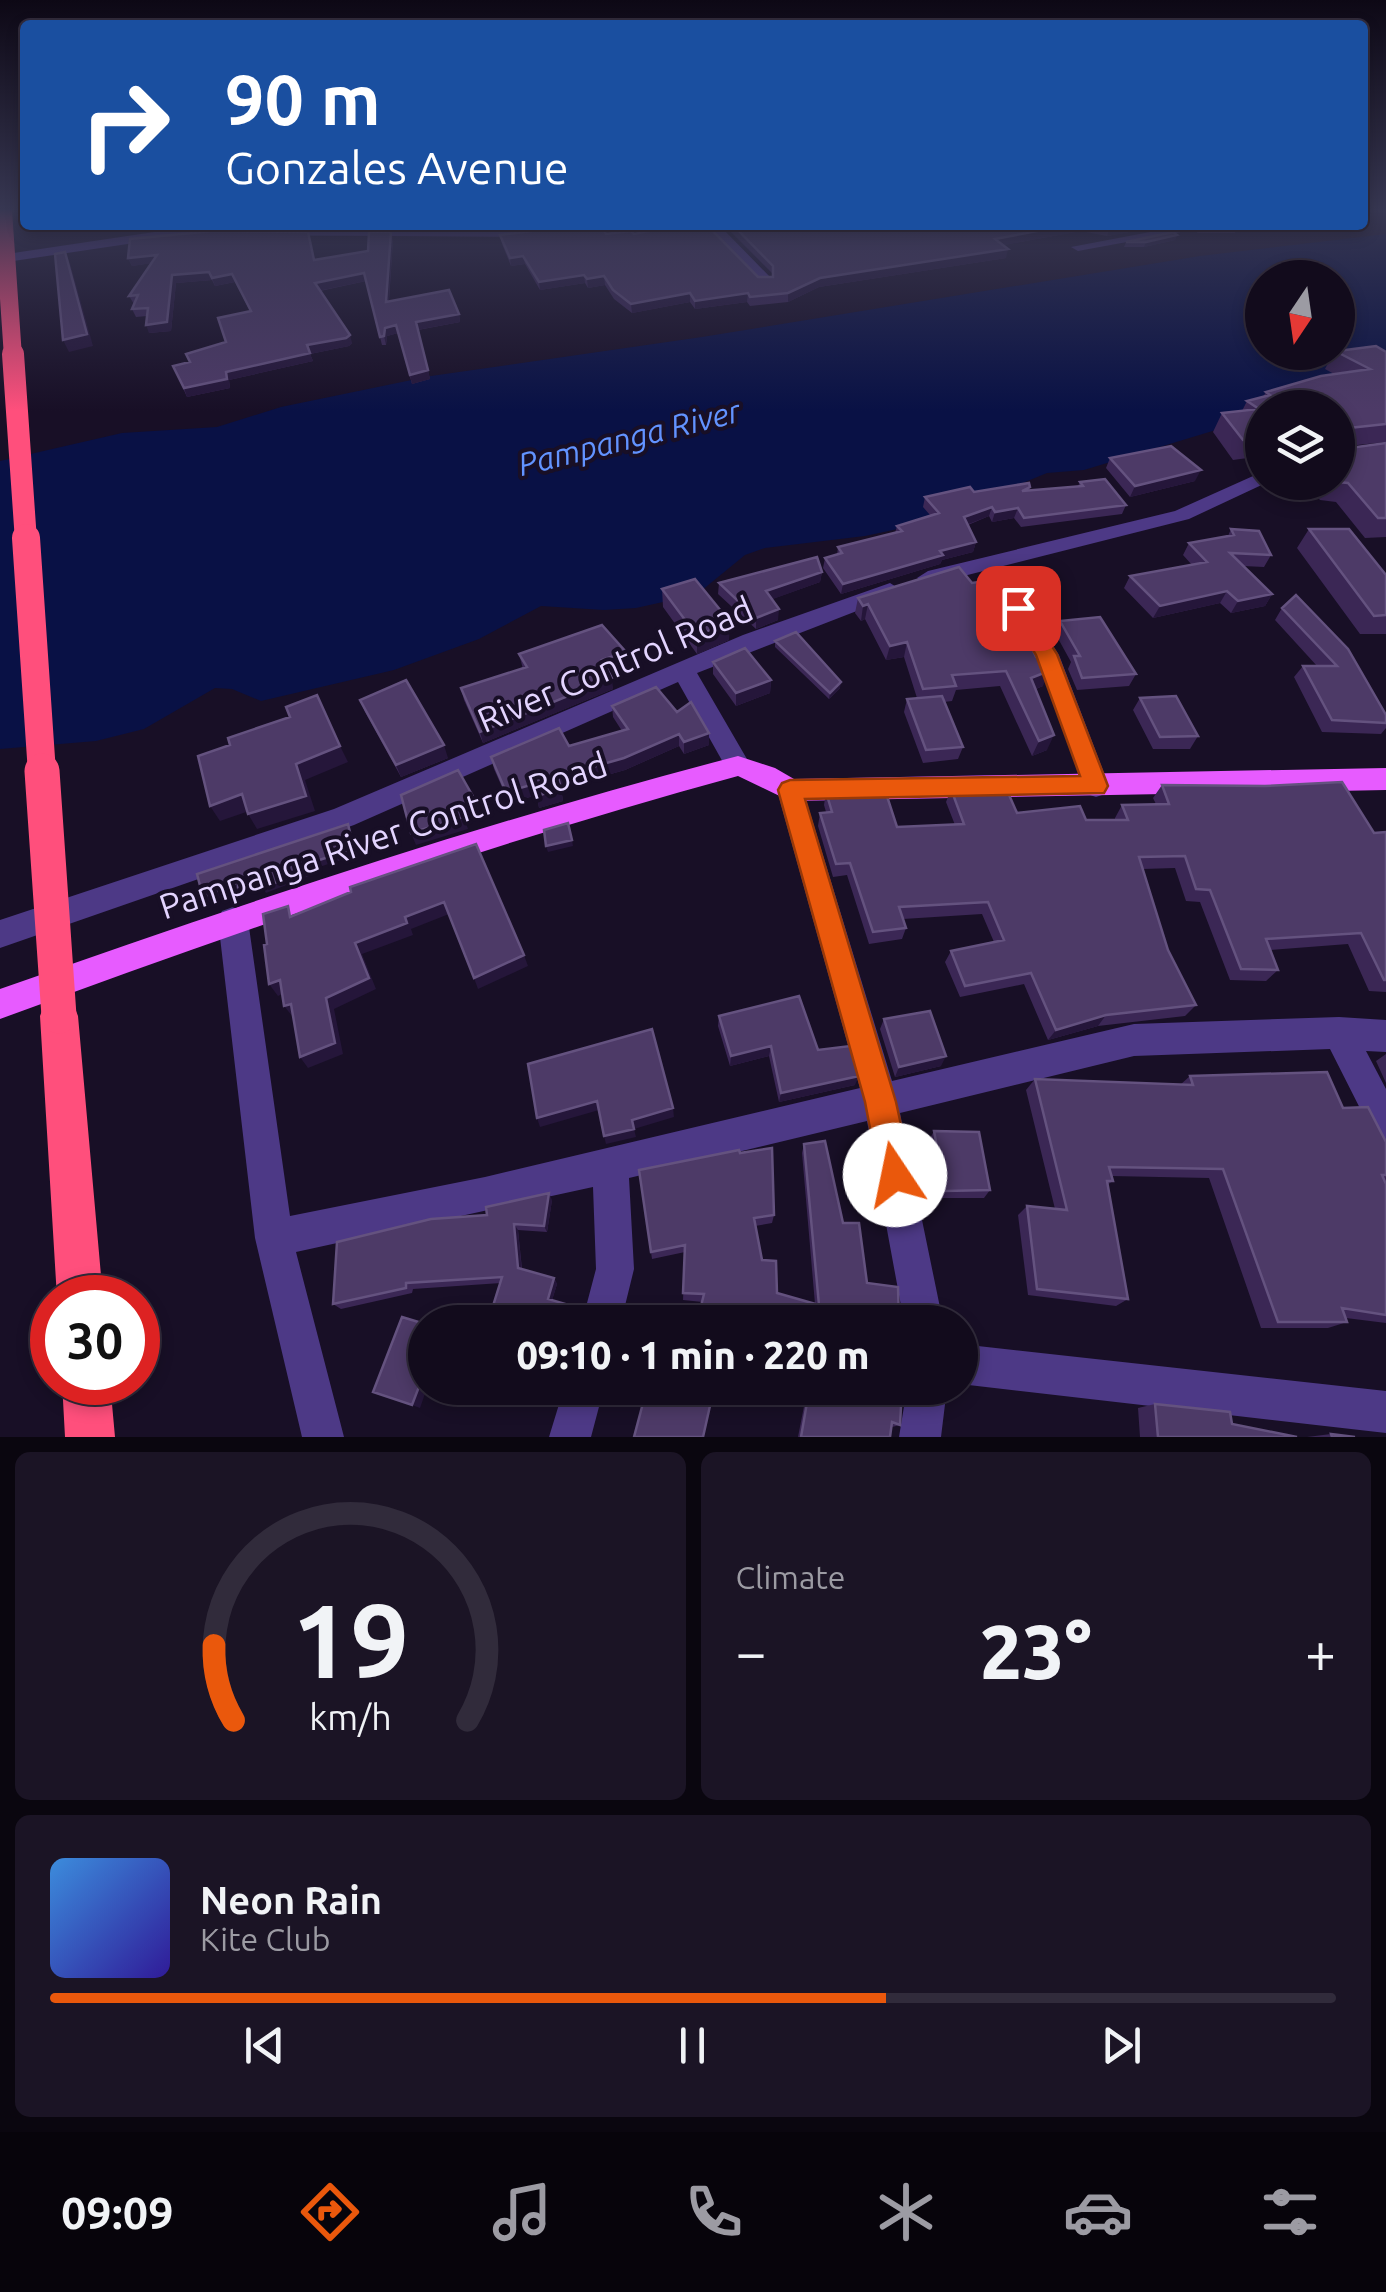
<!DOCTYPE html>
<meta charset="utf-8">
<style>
:root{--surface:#120b1c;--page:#1b1425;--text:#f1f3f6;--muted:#9c9ba3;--line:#312b3b;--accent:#ea580c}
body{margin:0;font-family:Ubuntu,sans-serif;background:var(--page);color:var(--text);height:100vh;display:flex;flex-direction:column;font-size:38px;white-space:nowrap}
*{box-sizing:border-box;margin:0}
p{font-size:32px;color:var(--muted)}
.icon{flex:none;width:55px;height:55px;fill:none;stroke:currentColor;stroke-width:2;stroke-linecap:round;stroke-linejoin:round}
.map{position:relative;height:1437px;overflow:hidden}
.side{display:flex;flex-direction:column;gap:15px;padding:15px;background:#0a060f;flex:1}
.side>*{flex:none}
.top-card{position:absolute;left:20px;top:20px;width:1348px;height:210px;border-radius:10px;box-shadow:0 5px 15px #0003,0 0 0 2px var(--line);background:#1a4fa0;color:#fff;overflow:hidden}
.needle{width:65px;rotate:193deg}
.fabs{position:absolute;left:1245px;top:260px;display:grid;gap:20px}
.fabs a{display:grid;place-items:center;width:110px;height:110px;border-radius:50%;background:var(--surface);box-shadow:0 5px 15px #0003,0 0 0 2px var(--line);font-size:50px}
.speed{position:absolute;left:30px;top:1275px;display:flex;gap:20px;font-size:50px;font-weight:700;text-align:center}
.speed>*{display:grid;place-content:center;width:130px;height:130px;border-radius:50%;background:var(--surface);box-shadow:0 5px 15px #0003,0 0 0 2px var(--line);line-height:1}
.speed .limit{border:15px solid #d22;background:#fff;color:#111}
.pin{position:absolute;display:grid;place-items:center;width:85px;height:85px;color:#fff;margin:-42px;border-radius:20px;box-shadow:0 5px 15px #0006}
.me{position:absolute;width:110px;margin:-55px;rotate:349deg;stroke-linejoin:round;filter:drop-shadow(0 0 8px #0008)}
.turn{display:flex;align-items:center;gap:35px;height:210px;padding:0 40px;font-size:45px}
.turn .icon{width:130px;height:130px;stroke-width:2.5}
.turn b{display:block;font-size:70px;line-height:85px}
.big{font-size:75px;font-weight:800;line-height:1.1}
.side .card{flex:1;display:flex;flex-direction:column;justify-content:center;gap:15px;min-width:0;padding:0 35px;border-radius:15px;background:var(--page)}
.side .dial{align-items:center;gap:0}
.dial svg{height:260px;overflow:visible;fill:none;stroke:var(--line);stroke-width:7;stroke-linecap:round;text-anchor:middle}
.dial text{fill:var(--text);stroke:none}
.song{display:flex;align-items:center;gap:30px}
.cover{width:120px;height:120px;border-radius:15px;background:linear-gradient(135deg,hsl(210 70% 55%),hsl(250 70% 35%))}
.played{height:10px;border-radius:5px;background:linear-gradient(90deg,var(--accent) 65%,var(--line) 65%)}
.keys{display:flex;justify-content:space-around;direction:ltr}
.heat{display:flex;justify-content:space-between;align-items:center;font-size:55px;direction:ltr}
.side .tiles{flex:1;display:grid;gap:15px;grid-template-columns:1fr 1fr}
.card:last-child{grid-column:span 2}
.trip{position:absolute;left:408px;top:1305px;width:570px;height:100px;border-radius:50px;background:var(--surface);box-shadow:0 5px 15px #0003,0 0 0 2px var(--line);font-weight:800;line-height:100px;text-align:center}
.tabs{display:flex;height:160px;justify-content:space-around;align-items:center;background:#07040b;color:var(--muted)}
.tabs .icon{width:70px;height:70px}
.tabs .current{color:var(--accent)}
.tabs b{font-size:45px;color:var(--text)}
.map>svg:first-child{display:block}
.water{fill:#091145;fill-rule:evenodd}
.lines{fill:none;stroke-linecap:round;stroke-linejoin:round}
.minor{fill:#4d3986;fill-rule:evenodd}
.major{fill:#e75bff;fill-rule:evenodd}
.highway{fill:#ff4f7c;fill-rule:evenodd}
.highway-bridge-far3{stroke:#ff4f7c;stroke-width:18}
.highway-bridge-far2{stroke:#ff4f7c;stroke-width:22}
.highway-bridge-far1{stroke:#ff4f7c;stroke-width:28}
.highway-bridge{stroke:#ff4f7c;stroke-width:35}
.wall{fill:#3b2755}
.shaded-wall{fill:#25163a}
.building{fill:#4d3a67;stroke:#64527f;stroke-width:2.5}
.route{fill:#ea580c;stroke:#983908;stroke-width:2.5}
.labels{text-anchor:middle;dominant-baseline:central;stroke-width:8;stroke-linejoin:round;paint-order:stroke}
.far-water-label{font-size:32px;font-style:italic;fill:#6293ff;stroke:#180f26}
.street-label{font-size:35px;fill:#e3d4ff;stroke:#180f26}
</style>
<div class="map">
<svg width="1386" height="1437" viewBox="0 0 1386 1437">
<rect width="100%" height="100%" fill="#180f26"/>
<path class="water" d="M1386,234V380L1262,408V416L1084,470L1047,473L926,523L865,536L765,548L745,555L701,591L681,598L636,608L604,610L541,606L479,639L394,670L261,701L232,689L215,688L144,729L96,741L0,749V461L122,433L217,427L281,407L431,376L702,337L1200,256ZM1262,278H1338V352H1262Z"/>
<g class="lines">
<path class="minor" d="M575,225H611L546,237L216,235L161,239L0,263V255L161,231L216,227L546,229Z
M704,225H719L770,277V283H760Z
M1187,225H1219L1078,251L1071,247Z
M1262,472V482H1268L1189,519L928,585L917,578L928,571L1175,511Z
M1003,578L1011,580L1059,655L1109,786L1105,794L1096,797L1087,794L1083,786L1036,656L992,585Z
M890,583L901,590L898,595L697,673L751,766L747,773L738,776L729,773L678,682L354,825L0,948V920L334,809L743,635Z
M790,779L799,782L803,790L892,1081L1134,1024L1339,1017L1386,1020V1052L1366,1051L1386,1089V1141L1374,1136L1330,1049L1134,1056L900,1113L943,1322H904L867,1121L629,1178L634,1269L621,1322H582L596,1269L593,1187L296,1252L344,1437H302L255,1238L218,920L222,911L233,907L244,911L248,920L290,1216L485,1177L860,1088L777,790L781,782Z
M960,1344L1386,1391V1433L960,1384Z
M564,1388H604L591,1437H549Z
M907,1388H947L941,1437H899Z"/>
<path class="major" d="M738,756L775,768L794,779L1386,768V790L790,801L738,776C488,844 243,930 0,1019V989C244,903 488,821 738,756Z"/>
<path class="highway" d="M59,997L73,1003L78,1016L103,1298H57L40,1016L45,1003Z
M62,1382H110L115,1437H65Z"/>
<path class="highway-bridge-far3" d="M3,210L13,357"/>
<path class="highway-bridge-far2" d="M13,354L26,541"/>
<path class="highway-bridge-far1" d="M26,538L42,773"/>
<path class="highway-bridge" d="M42,771L59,1016"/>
</g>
<path class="wall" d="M674,225H707L758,277H773V274L724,225H1167L1107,236L1081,231L1003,245L1006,258L819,287L788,302L750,306L747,302L695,309L690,302L632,313L614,299L605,285L588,288L585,283L540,290L525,264L511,266L502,244L500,235L634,234L675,226Z
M1200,225H1277L1236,230L1235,233H1197Z
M1177,235L1175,240L1144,247H1124L1126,242Z
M393,240L389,301L459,314L460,322L418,330L430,379L412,384L398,333L387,336L386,345H382L366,281L320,291L352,343L349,346L310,354L313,361L229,380L230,388L187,397L173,366L190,362L226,342L250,311L235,282L215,286L212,280L176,283L171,331L149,333L147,316L136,317L132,309L134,304L129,296L151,263L132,266L128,258L315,260L368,251Z
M1334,352H1386V442L1348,446L1350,448L1386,443V537L1365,538L1336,502L1320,500L1305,482H1338V408H1262V456L1233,460L1213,432L1222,413L1242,411L1247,401L1263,397L1266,392L1334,374L1325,369Z
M1110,458L1195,481L1130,497L1106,468Z
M1080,482L1126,505L1122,514L1021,527L1014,518L992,522L989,516L968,525L976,542L973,552L942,560L940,564L841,594L823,568L825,558L837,555L838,547L895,533L897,526L930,515L923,507L925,497L1030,487L1029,491L1078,486Z
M1231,529L1271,555L1264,567L1243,566L1272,594L1265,606L1231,613L1220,603L1153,618L1124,588L1130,576L1192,565L1183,555L1189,543L1228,536Z
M1309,529L1386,575V634H1360L1297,548Z
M822,572L820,582L772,599L778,620L756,629L718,594L719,583Z
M662,589L729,640L697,654L663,607Z
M858,598L1043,686L1036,689L1047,750L1032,756L1000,686L956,690L952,701L944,702L963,747L958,759L923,763L904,712L907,699L917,698L904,657L886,660L865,619L861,621L855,613Z
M1282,608L1386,715V728L1381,734L1322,732L1294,677L1303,666H1317L1275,620Z
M1060,621L1136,674L1129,686L1077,690L1068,669L1071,662L1055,633Z
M775,641L840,688L829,699L775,647Z
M626,652V663L608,670L613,689L483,743L464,700L461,688L523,669L519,654Z
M713,662L771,680L770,693L736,706L713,674Z
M1140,698L1198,736L1190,749H1153L1133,710Z
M360,700L448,758L401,777L365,712Z
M612,706L677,712L709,745L684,754L679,746L625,770L561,788L563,801L539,808L537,795L509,803L494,769L491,757L569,746L622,731L613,717Z
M1162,785L1374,833L1386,832V992L1369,991L1348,944L1270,950L1278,970L1266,981L1230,980L1200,902L1186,901L1175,868L1143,869L1168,950L1196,1005L1185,1016L1098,1026L1048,1040L1024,984L960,997L945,962L951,951L994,942L982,914L903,919L906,928L902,939L869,944L847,875L833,877L818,826L820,813L826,812L824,805L826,792L897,827L955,825L946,802L951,789L1017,813L1086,820H1115V818L1122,805L1156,804L1153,798Z
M719,1016L818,1050L855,1085L779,1102L769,1056L730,1066L718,1026Z
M884,1019L941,1066L895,1077L880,1029Z
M1386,1054V1083L1376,1061Z
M1190,1076L1343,1108L1386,1142V1323L1346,1318L1347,1322L1328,1328H1261L1209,1178L1111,1176L1113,1181L1107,1185L1128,1299L1116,1306L1028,1295L1018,1215L1027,1206L1055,1209L1026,1090L1035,1079L1180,1085Z
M934,1131L990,1190L984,1198H939L929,1140Z
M804,1144L843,1223L867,1283L899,1322L683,1300L685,1252L652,1259L651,1252L740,1153L774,1215L772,1223L755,1226L762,1260L777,1293L815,1304L802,1153Z
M552,1200L547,1232L518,1230L522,1269L554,1278L557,1284L552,1300L572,1310L501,1283L413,1289L412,1293L341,1309L333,1304L487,1215Z
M760,1388H902L900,1425L892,1427L890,1437H798L805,1401Z
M1155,1404L1232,1424L1297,1437H1140L1138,1408Z
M1331,1434L1355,1437H1307Z"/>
<path class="shaded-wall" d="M131,225H200L134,231Z
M1069,225H1083L1081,231L993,247L995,239Z
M1126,225H1167L1107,236L1110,228Z
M1238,225H1277L1236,230Z
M391,232L393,240L388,310L386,302Z
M1177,235L1175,240L1144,247L1146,242Z
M1008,249L1006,258L819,287L788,302V293L820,278Z
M65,252L70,263L93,346L69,352L63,340Z
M157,255L160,262L132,266L128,258Z
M523,256L525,264L511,266L510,258Z
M209,272L212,280L176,283L171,331L149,333L146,325L172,275Z
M364,273L366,281L318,291L315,283Z
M232,274L235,282L215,286L212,278Z
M584,275L585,283L540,290L539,282Z
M604,276L605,285L588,288L587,279Z
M690,293V302L632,313L631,304Z
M748,293L747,302L695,309V301Z
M459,314L460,322L417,330L416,322Z
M396,325L398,333L387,336L386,345L384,336L385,328Z
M350,335L352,343L349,346L310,354L313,361L229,380L230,388L187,397L184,388L226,372L307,345Z
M428,370L430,379L412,384L410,375Z
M1201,470L1195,481L1130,497L1135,486Z
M992,507L989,516L961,527L964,517Z
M1018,508L1014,518L992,522L995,512Z
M976,542L973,552L942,560L940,564L841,594L843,584L940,551Z
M822,572L820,582L765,602L766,591Z
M1227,591L1220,603L1153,618L1160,606Z
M1272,594L1265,606L1231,613L1238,601Z
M868,604L865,619L861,621L863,606Z
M779,609L778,620L756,629V618Z
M730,622L729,640L697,654V636Z
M907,642L904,657L886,660L890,646Z
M626,652V663L604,672L602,660Z
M1049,671L1043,686L1025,693L1031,678Z
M612,678L613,689L483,743L480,732Z
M771,680L770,693L736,706V693Z
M841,682L840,688L829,699L830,693Z
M709,733V745L684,754V742Z
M679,734V746L625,770L561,788L558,777Z
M1054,735L1047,750L1032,756L1039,741Z
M444,745L448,758L401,777L396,765Z
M340,746L348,762L305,780L315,811L257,829L248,814L296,764Z
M534,784L537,795L509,803L506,792Z
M561,789L563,801L539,808L537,796Z
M242,794L252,810L220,821L210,806Z
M475,800L479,812L463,817L459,805Z
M464,817L468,829L416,845L411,833Z
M348,824L357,855L316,868L317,873L266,893L263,888Z
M572,840L573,846L548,852L546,846Z
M261,879L265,885L242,892L240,889L207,903L203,897L238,882Z
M444,902L449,914L411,929L413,935L362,954L376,989L334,1009L343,1054L308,1068L300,1057L326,998L355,943L405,917Z
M524,955L528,966L478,989L474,978Z
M280,980L289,991L278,996L269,984Z
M291,1004L293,1017L284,1006Z
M1106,1015L1098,1026L1048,1040L1056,1030Z
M771,1046L769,1056L730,1066L731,1056Z
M946,1056L941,1066L895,1077L899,1067Z
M859,1076L855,1085L779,1102L781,1093Z
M597,1101L599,1110L540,1127L537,1118Z
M673,1108L674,1117L634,1129L632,1120Z
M634,1129L636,1137L606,1144L604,1136Z
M549,1193L552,1200L547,1232L544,1226Z
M514,1224L518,1230L522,1274L518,1268Z
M554,1278L557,1284L551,1304L548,1299Z
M569,1305L572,1310L568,1322H564Z
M425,1371V1388H427L420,1408L412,1405Z"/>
<path class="building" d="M580,225H601L606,234L631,231L634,234L680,225H707L758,277H773V266L733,225H1069L995,239L1008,249L820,278L788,293L750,297L748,293L695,301L690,293L631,304L613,290L604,276L587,279L584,275L539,282L523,256L510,258L500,235Z
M1096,225H1126L1110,228Z
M213,231L308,232L314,260L368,251L369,232H391L386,302L449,290L459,314L416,322L428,370L410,375L396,325L385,328L384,336L380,337L364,273L315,283L350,335L346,338L307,345L310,353L226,372L227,379L184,388L173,366L190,362L186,354L226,342L218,318L251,311L232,274L212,278L209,272L172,275L167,322L146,325L148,308L132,309L138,295L129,296L157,255L128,258L130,239Z
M1173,232L1177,235L1146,242H1126Z
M65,252L87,334L63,340L55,254Z
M1376,346L1386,352V424L1349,428L1346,432V444L1350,448L1386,443V518H1378L1348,483L1338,482V408H1262V438L1243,440L1222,413L1259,409L1247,401L1270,395L1266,392L1321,376L1370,369L1337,352L1338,351Z
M1171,446L1201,470L1135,486L1110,458Z
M1105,479L1126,505L1024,518L1018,508L995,512L992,507L964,517L976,542L940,551L943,555L843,584L825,558L842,553L838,547L902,531L897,526L939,513L925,497L970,487L974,492L1029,483L1030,487L1022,491L1083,486L1080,482Z
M1231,529L1259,531L1271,555L1230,553L1272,594L1238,601L1227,591L1160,606L1130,576L1207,562L1189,543L1234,535Z
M1309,529H1349L1386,575V615L1374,616Z
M817,557L822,572L766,591L779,609L756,618L719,583Z
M959,567L972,583L978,582L1009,631L1023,630L1036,657L1044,656L1049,671L1031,678L1054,735L1039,741L1006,671L952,675L956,686L923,689L907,642L890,646L868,604L863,606L858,598Z
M695,579L730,622L697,636L662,589Z
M1296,595L1348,649L1386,715V723L1332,720L1303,666H1337L1282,608Z
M1100,617L1136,674L1082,678L1074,656H1080L1060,621Z
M602,625L626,652L602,660L612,678L480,732L461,688L527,667L519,654Z
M796,632L841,682L830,693L775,641Z
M745,648L771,680L736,693L713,662Z
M406,680L444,745L396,765L360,700Z
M656,687L677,712L691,702L709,733L684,742L679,734L624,758L558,777L561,789L537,796L534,784L506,792L491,757L559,728L569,746L628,729L612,706Z
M317,695L340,746L296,764L306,796L248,814L242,794L210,806L198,756L230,745L228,738L290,717L286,707Z
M942,696L963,747L926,750L907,699Z
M1176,696L1198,736L1160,737L1140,698Z
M458,770L475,800L459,805L464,817L411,833L401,795Z
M1342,782L1374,833L1386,832V980H1384L1361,933L1266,939L1278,970L1241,969L1210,890L1196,889L1185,856L1139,857L1168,950L1196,1005L1106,1015L1056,1030L1031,973L965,986L951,951L1004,940L988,902L899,907L906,928L873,932L850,863L836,864L820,813L832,812L826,792L885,790L897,827L964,824L951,789L1006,788L1017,813L1080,806L1086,820H1128L1122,805L1169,804L1162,785L1265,786Z
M568,823L572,840L546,846L544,830Z
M348,824L354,849L313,862V867L263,888L261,879L238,887V882L203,897L197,874Z
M476,844L524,955L474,978L444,902L405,917L407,923L355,943L369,978L326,998L335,1043L300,1057L291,1004L284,1006L280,980L269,984L264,945L267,944L263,914L288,906L290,917L351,892L350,887Z
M799,996L818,1050L850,1046L859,1076L781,1093L771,1046L731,1056L719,1016Z
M930,1011L946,1056L899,1067L884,1019Z
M652,1029L673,1108L632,1120L634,1129L604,1136L597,1101L537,1118L528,1064Z
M1327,1072L1343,1108L1368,1107L1386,1142V1175H1382L1386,1184V1315L1342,1308L1347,1322H1278L1223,1169L1109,1167L1113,1181H1107L1128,1299L1037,1289L1027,1206L1067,1210L1035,1079L1193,1085L1190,1076Z
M934,1131L979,1132L990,1190L945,1191Z
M825,1141L843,1223H859L867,1283L898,1287L899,1322H697L704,1294L683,1293L685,1245L651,1252L639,1170L739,1150L740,1153L772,1148L774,1215L754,1218L762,1260L776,1261L777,1293L819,1305L804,1144Z
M549,1193L544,1226L514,1224L518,1268L554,1278L548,1299L569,1305L564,1322H488L502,1277L406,1283V1288L333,1304L337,1242L431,1219L487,1215L486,1207Z
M402,1317L425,1324V1371L412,1405L373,1392Z
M647,1388H714L703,1437H634Z
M776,1388H902L900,1425L892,1422L890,1437H801L808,1397Z
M1155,1404L1230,1412L1232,1424L1297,1437H1158Z
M1331,1434L1355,1437H1332Z"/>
<linearGradient id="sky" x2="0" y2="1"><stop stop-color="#0d0815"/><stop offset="0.51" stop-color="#373752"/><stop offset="1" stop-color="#373752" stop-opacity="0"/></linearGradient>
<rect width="1386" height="411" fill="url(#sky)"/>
<path class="route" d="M1018,602L1025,604L1057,654L1108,786L1104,793L805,799L896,1102L912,1175L907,1187L895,1192L884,1187L879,1175L865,1102L778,790L782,783L790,780L1080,776L1036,655L1008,608Z"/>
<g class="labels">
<g class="far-water-label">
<text transform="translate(629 437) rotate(-14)">Pampanga River</text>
</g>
<g class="street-label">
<text transform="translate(615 664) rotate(-23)">River Control Road</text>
<text transform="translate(383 835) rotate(-18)">Pampanga River Control Road</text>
</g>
</g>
</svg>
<div class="fabs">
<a><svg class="needle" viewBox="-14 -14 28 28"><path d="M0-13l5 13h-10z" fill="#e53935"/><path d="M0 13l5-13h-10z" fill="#9c9ba3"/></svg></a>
<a><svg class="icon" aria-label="layers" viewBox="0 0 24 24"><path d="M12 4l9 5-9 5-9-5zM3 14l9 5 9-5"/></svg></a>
</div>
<div class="speed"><div class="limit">30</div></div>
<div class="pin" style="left:1018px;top:608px;background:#d93025"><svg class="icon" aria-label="arrive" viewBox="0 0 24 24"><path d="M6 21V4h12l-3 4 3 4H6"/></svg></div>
<svg class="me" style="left:895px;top:1175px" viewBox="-20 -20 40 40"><circle r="19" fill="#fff"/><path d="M0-13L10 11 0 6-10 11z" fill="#ea580c"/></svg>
<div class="trip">09:10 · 1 min · 220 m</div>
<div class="top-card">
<div class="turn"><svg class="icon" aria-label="right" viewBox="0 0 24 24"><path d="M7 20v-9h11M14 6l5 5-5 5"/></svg><div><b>90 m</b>Gonzales Avenue</div></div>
</div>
</div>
<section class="side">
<div class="tiles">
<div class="card dial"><svg viewBox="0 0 100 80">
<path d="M14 69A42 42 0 1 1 86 69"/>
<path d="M14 69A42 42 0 0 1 8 46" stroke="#ea580c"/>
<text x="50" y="56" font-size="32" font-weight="700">19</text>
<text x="50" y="72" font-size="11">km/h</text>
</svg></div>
<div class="card"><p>Climate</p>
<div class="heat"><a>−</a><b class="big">23°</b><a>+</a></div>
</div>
<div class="card">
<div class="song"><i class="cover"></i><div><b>Neon Rain</b><p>Kite Club</p></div></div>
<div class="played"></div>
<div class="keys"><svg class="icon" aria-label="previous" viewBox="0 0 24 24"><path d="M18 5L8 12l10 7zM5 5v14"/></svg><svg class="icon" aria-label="pause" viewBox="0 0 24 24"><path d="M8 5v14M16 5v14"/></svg><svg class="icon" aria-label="next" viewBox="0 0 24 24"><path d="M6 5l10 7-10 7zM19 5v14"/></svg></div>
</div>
</div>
</section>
<nav class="tabs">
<b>09:09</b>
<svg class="icon current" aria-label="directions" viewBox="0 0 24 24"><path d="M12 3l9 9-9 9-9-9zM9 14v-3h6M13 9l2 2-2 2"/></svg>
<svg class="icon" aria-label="music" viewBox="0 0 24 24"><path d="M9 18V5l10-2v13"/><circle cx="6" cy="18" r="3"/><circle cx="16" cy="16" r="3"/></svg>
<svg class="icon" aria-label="phone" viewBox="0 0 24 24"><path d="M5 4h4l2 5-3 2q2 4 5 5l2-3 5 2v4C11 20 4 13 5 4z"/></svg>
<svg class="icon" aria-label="climate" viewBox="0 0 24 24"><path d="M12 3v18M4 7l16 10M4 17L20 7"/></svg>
<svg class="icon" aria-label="car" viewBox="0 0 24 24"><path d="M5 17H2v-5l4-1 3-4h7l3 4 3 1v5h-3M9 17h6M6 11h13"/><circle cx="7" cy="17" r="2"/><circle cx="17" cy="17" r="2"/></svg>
<svg class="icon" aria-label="filters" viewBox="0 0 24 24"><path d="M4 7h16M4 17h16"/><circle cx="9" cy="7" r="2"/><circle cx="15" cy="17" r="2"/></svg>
</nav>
